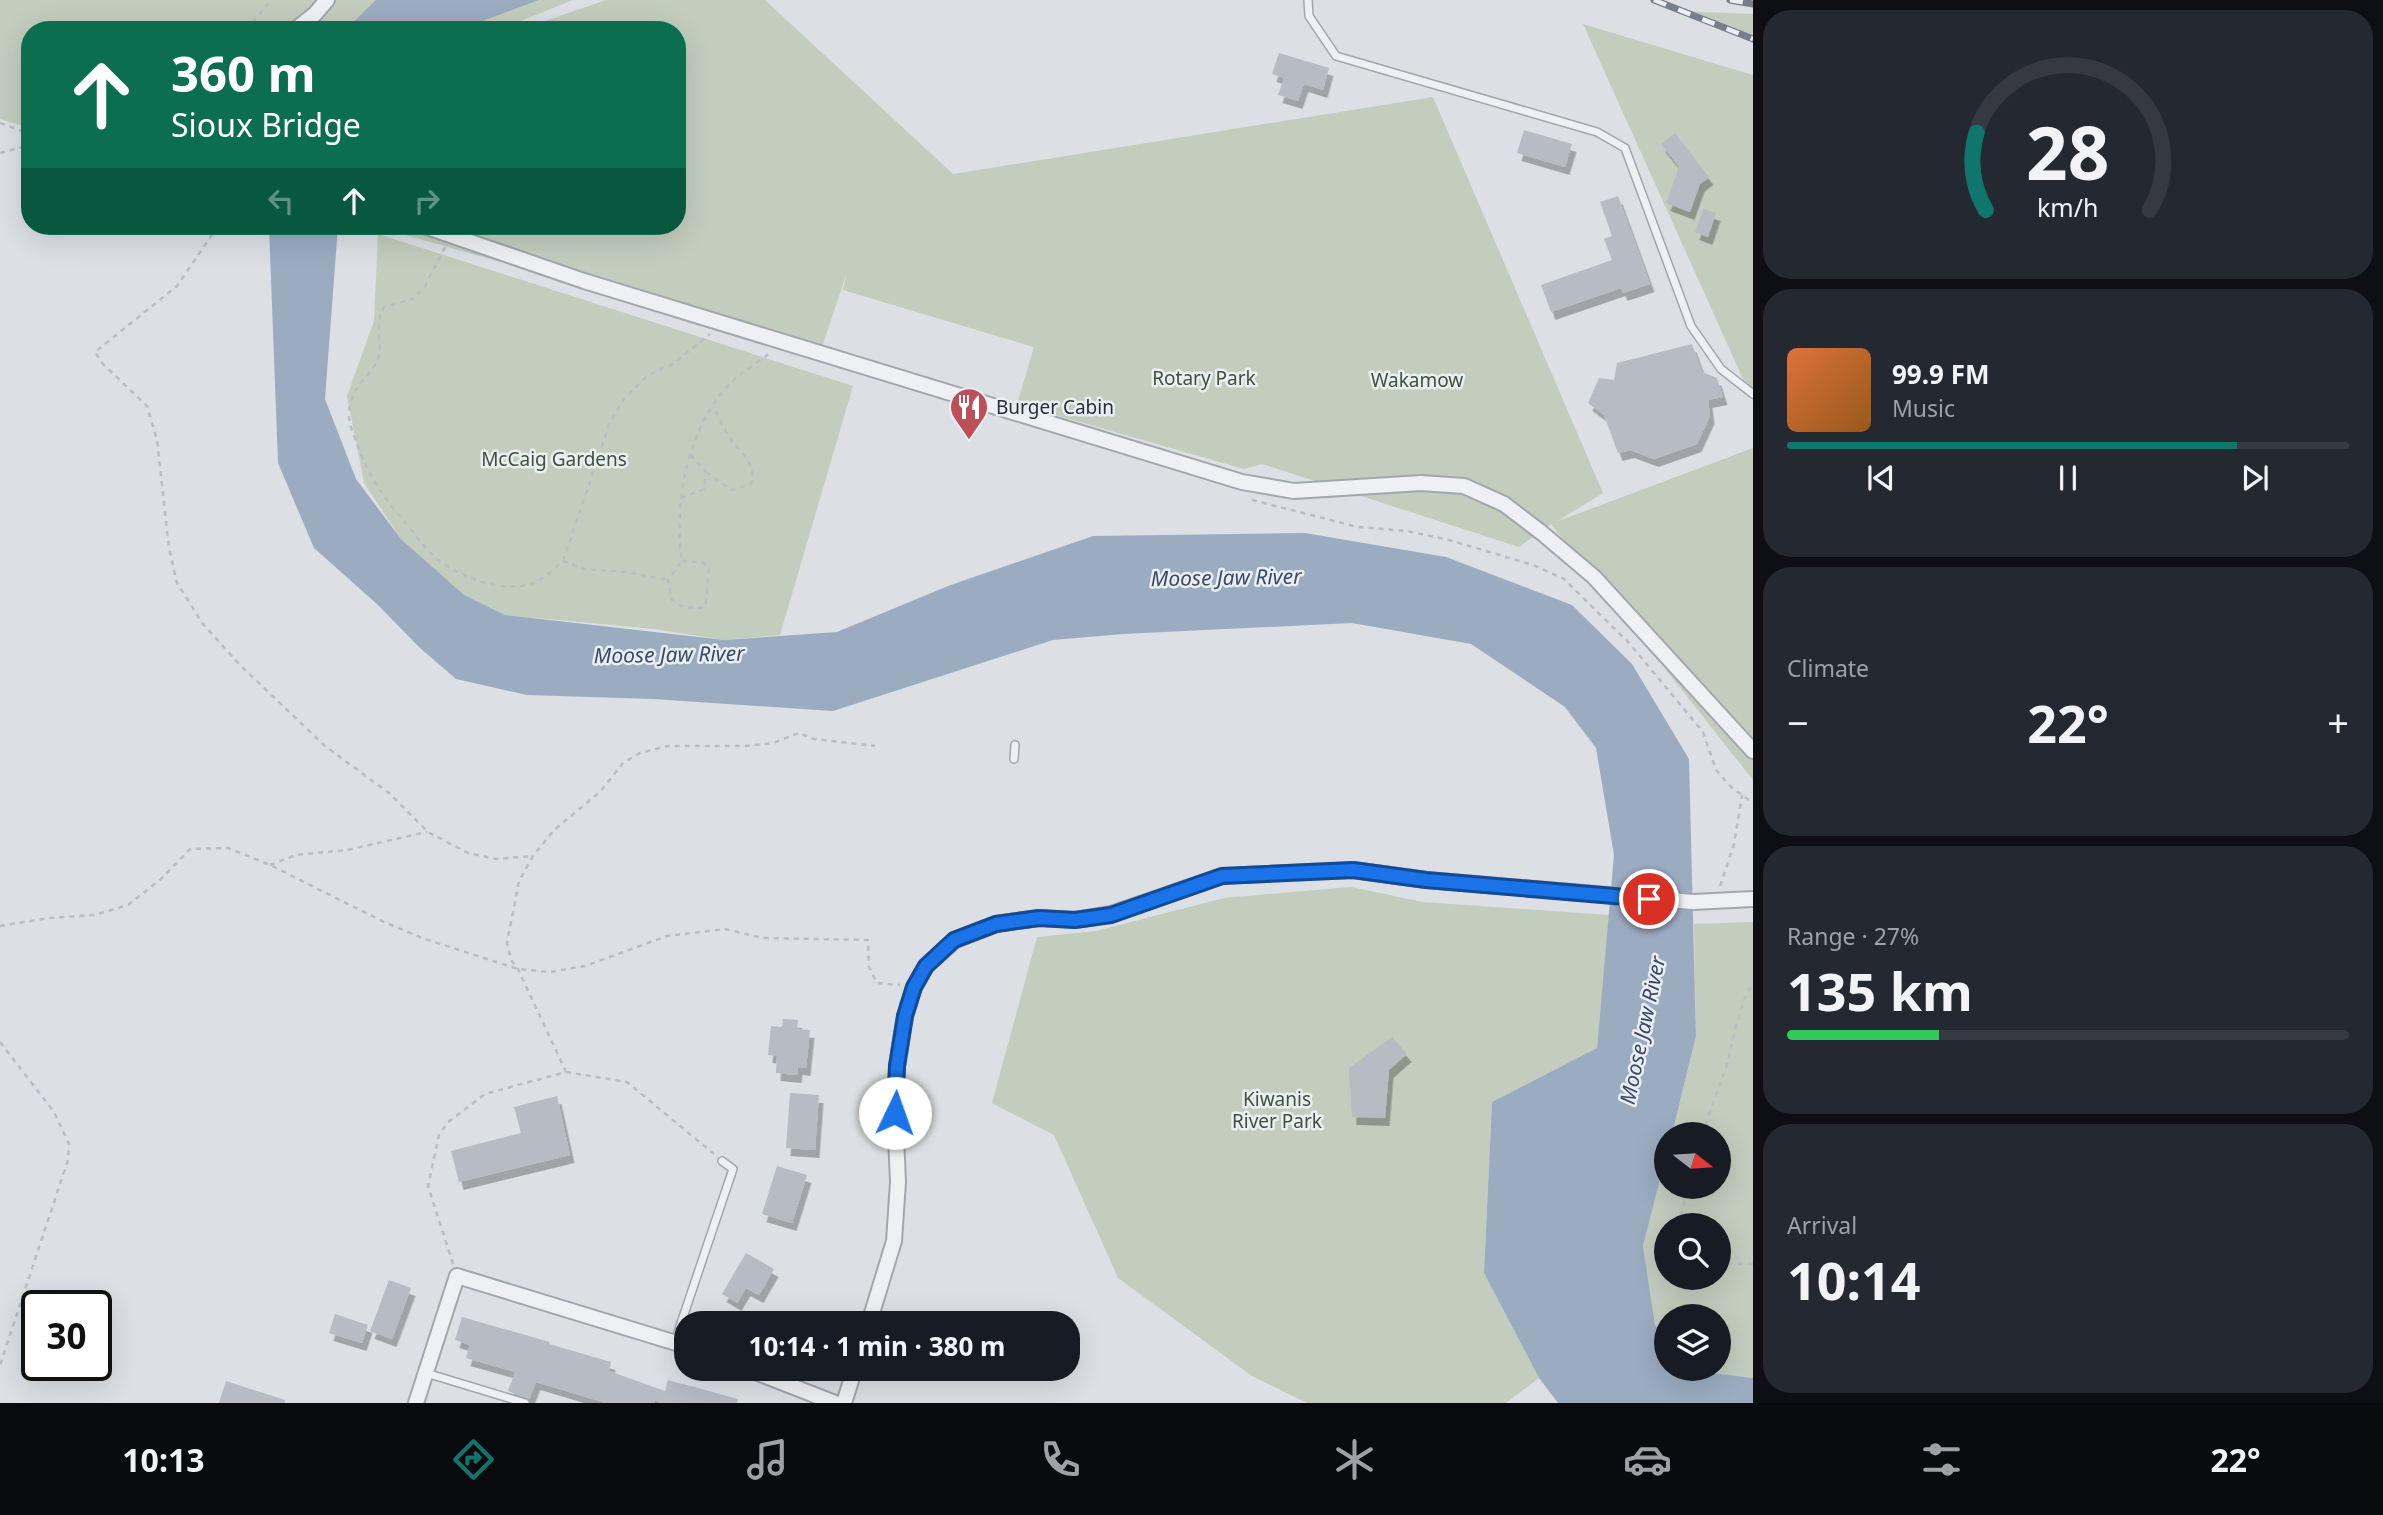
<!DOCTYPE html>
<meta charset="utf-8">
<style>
:root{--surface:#171b24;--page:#242831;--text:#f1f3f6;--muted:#9ea1a6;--line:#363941;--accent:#0f766e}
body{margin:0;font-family:"Noto Sans",sans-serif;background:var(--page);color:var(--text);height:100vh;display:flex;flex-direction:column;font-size:26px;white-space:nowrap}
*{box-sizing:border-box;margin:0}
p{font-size:23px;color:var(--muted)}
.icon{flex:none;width:38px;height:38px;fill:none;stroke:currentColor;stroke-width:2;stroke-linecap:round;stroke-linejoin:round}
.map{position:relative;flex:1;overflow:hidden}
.details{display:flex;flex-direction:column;gap:10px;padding:10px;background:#0d0f14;width:630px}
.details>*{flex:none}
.hud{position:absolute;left:21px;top:21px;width:665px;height:214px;border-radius:28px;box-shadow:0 7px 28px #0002;background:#0b6e4f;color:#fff;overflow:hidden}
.needle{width:46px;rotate:107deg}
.controls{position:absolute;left:1654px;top:1122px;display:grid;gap:14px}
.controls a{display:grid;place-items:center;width:77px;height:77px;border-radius:50%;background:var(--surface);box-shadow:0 7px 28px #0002;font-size:35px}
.speed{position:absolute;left:21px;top:1290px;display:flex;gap:14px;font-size:35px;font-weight:700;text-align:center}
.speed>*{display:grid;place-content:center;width:91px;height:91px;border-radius:50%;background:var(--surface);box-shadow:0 7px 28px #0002;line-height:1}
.speed .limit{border:4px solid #111;border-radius:10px;background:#fff;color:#111}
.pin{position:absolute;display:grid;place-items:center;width:60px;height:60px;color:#fff;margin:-30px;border:4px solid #fff;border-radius:50%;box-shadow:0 2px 7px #0007}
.me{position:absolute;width:77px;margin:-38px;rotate:3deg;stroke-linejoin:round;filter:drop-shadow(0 0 5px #0008)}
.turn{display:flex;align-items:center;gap:24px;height:147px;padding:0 35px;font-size:32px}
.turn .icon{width:91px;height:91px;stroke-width:2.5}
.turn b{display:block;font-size:49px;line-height:60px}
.lanes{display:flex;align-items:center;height:66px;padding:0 35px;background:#0003;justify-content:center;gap:35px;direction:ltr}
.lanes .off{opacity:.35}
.big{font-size:52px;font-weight:700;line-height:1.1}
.details .card{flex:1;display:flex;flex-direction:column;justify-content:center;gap:10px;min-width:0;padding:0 24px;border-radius:28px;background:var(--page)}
.details .dial{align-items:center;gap:0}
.dial svg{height:182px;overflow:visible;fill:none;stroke:var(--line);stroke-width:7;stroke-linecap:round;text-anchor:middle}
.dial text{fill:var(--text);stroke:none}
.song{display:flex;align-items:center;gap:21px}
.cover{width:84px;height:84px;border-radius:10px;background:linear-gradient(135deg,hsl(20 70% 55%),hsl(30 70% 35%))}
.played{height:7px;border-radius:4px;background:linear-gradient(90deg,var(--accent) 80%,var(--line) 80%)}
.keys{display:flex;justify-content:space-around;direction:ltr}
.heat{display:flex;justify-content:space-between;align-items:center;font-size:38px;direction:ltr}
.charge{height:10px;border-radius:5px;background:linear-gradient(90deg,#34c759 27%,var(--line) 0)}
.trip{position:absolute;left:674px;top:1311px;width:406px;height:70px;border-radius:28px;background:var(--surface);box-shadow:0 7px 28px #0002;font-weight:700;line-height:70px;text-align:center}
.tab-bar{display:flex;height:112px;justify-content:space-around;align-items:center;background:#090b0e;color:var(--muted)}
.tab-bar .icon{width:49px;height:49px}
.tab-bar .active{color:var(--accent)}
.tab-bar b{font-size:32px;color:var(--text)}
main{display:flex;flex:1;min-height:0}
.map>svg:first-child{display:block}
.green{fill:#c2cdbe;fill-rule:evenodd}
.water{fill:#9bacc1}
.building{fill:#b7bbc4;filter:url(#shadow)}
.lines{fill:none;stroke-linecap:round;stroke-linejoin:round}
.service-casing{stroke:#a2a6ad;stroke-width:10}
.minor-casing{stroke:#a2a6ad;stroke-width:18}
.path{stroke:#bbbdc3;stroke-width:2.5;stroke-dasharray:5 5;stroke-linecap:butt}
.service{stroke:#eef0f3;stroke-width:7}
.minor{stroke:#eef0f3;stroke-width:14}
.rail-casing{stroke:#787f8c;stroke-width:7}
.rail{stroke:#ebeef3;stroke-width:4.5;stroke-dasharray:13;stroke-linecap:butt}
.route-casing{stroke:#114b97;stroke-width:18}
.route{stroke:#1a73e8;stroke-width:12}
.labels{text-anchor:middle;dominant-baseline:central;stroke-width:5;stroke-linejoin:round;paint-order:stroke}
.park-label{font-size:19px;fill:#3b5337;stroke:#ebeef3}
.poi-label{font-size:19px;fill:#282d39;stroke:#ebeef3;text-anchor:start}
.water-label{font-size:21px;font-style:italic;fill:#374b68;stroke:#ebeef3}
</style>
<main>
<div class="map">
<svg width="1753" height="1403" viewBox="0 0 1753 1403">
<defs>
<filter id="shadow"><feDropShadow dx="4.5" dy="8" stdDeviation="0" flood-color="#0004"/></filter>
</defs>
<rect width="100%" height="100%" fill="#dcdfe4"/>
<path class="green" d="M0,0H573L499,30H30V128L0,119Z
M606,0H765L953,174L1433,97L1603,493L1556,522L1753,448V780L1551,524L1519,547L1262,464L1244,469L1017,404L1034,347L843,290L847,272L820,353L374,226H677V30H519Z
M1677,11L1753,14V39Z
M1583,24L1753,75V401Z
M378,234L853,386L780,635L724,640L654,629L505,615L464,595L401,539L364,483L347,396L374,321Z
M1351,887L1423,902L1609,915L1597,1048L1492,1102L1484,1273L1539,1378L1506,1403H1307L1252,1376L1118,1278L1054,1135L992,1103L1037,937L1096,931L1224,898Z
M1753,922V1378L1689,1370L1688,1369L1718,1368V1316H1666V1340L1655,1325L1643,1246L1666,1156V1186H1718V1134H1672L1696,1036L1694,924ZM1666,1225H1718V1278H1666Z"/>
<path class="water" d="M376,0H539L458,30H345Z
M269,226H338L325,399L356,479L401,539L464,595L505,615L724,640L837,632L948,586L1093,536L1305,533L1446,557L1572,605L1632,664L1689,759L1696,1036L1672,1134H1666V1156L1643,1246L1655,1325L1666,1340V1368L1688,1369L1689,1370L1753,1378V1403H1558L1539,1378L1484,1273L1492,1102L1597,1048L1614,855L1596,748L1565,707L1471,644L1352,623L1123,634L1053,640L833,711L653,699L527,695L456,679L419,647L378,605L314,548L278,463Z"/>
<path class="building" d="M1279,53L1329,68L1323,90L1304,84L1298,101L1278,95L1284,78L1272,74Z
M1524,130L1572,144L1565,167L1517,153Z
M1675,133L1709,177L1700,184L1690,212L1666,203L1679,167L1661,144Z
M1618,196L1650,284L1623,293L1621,288L1551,312L1541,285L1612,260L1604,239L1612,236L1600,202Z
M1703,209L1716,213L1708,237L1695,232Z
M1692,344L1702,372L1717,378L1723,397L1708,400L1710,416L1697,444L1654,459L1630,450L1618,453L1604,415L1588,403L1599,378L1614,380L1617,363Z
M783,1019L798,1020L797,1029L810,1030L806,1068L798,1067L797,1075L776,1073L777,1056L768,1055L771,1026L782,1027Z
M1392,1037L1407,1054L1389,1070L1385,1118L1352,1117L1349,1068Z
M790,1093L819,1095L815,1150L786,1148Z
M557,1096L570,1155L459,1182L451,1151L521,1133L514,1107Z
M777,1166L807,1175L792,1223L762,1214Z
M746,1253L774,1269L759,1295L746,1288L737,1303L722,1294Z
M389,1280L411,1288L392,1339L370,1331Z
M335,1314L368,1325L362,1343L329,1333Z
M462,1317L550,1342L549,1344L611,1362L609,1371L665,1391L668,1380L738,1399L737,1403H661L655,1400L654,1403H606L536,1382L529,1399L508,1391L515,1372L466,1358L470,1345L455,1340Z
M226,1381L285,1400V1403H219Z"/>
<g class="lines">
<defs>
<path id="service" d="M1308,0L1309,16L1336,56L1597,132L1625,148L1691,326L1721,369L1753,394
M1014,759L1015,745
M675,1341L733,1169L722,1161
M426,1373L525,1403"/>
<path id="minor" d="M295,30L315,14L327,0
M424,226L584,281L1242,482L1294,491L1421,483L1464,486L1504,504L1542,533L1594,577L1753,751
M869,1323L894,1241L898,1182L895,1113L897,1066L905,1016L914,987L926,966L955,940L996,924L1039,918L1075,920L1111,914L1222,876L1353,870L1426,880L1693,902L1753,899
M745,1368L835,1403
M416,1403L457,1276L686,1346
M844,1403L855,1368"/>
</defs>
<use href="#service" class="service-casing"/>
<use href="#minor" class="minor-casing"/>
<path class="path" d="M246,30L271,0
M0,123L30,134
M0,153L30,145
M218,226L177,286L95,352L103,364L147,406L157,440L169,548L177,583L203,624L240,665L325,746L389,793L428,832L468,853L496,859L533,856
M388,226L412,234
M445,247L425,286L413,299L384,307C374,324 382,336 379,354C375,377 349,383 349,415C349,424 353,433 356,441C366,471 381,494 402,519C414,532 423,547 437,559C462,578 503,594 533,583C545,578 554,569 563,561L584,569L626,572L668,580
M706,472L732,490L751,484C757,464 742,455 732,441C724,430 719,418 713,406
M681,498L704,489L706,472L690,454
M1252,500L1358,527L1407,531L1449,540L1533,565L1564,579L1630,644L1703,732L1716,770L1731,787L1753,803
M563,561L610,422L624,399L647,376L674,363L710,334
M682,561L702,562L709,568L706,601L703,608L683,607L672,600L668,580L682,561C673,501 688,422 735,379C746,369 759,362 770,353
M270,865L296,855L347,850L427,832
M1720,886L1734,844L1742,795
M0,926L49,918L94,915L128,905L161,879L190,849L228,848L270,865L384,922L422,938L518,969L550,972L585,966L667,936L725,929L763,938L868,940L869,967L877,983L900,985
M0,1042L54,1112L69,1144L68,1160L0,1365
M566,1072L627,1082L714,1154
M1703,1134C1709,1111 1719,1089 1726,1067C1735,1039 1737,1008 1753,983
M1684,1225L1681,1214L1689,1186
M1718,1263L1753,1264
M453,1264L428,1186L439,1135L447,1123L485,1094L566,1072L518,969L511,960L507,943L519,881L533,856L554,830L600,792L623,763L640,753L668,746H746L773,743L799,733L814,739L875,746"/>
<use href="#service" class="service"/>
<use href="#minor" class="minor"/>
<defs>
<path id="rail" d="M1654,0L1753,39
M1730,0L1753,4"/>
</defs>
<use href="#rail" class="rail-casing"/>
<use href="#rail" class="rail"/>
</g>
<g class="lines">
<defs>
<path id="route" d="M895,1113L897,1066L905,1016L914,987L926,966L954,940L996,924L1039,918L1075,920L1111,915L1222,876L1353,870L1426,880L1649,899"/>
</defs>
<use href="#route" class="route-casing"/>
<use href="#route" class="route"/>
</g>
<defs>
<symbol id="restaurant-pin" viewBox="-11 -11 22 30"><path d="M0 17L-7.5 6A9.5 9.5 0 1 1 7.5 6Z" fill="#bd4e5a" stroke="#ebeef3"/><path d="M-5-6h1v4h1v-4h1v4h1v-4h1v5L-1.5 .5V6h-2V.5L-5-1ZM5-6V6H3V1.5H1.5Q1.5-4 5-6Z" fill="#fff"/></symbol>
</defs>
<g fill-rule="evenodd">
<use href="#restaurant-pin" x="947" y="385" width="44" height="60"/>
</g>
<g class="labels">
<g class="park-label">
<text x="1204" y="378">Rotary Park</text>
<text x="1417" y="380">Wakamow</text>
<text x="554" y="459">McCaig Gardens</text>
<text x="1277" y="1099">Kiwanis<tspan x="1277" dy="22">River Park</tspan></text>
</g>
<g class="poi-label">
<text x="996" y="407">Burger Cabin</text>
</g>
<g class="water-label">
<text transform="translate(1226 577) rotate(-1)">Moose Jaw River</text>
<text transform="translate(669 654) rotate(-1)">Moose Jaw River</text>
<text transform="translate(1642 1030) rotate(-78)">Moose Jaw River</text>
</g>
</g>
</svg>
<div class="controls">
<a><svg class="needle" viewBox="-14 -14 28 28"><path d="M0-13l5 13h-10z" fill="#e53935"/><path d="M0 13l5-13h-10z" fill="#9ea1a6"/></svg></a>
<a><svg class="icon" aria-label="search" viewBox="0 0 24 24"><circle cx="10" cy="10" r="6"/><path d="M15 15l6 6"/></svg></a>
<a><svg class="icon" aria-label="layers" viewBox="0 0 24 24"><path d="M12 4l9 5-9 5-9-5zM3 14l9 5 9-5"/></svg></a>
</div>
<div class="speed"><div class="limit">30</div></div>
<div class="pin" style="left:1649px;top:899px;background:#d93025"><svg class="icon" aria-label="arrive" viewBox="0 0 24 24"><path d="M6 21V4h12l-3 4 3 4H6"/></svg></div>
<svg class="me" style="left:895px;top:1113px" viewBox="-20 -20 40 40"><circle r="19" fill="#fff"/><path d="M0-13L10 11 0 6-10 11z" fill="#1a73e8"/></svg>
<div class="trip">10:14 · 1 min · 380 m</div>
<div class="hud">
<div class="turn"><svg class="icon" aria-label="ahead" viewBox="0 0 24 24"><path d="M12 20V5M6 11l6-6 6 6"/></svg><div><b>360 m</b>Sioux Bridge</div></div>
<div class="lanes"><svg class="icon off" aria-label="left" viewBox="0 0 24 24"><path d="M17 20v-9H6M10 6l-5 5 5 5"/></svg><svg class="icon" aria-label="ahead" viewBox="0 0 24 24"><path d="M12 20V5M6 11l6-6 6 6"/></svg><svg class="icon off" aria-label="right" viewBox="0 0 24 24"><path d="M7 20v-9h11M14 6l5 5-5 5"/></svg></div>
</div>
</div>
<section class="details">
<div class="card dial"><svg viewBox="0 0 100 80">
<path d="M14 69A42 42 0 1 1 86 69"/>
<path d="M14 69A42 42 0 0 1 10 35" stroke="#0f766e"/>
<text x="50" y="56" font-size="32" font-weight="700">28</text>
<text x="50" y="72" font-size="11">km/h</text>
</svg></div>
<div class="card">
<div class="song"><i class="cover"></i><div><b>99.9 FM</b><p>Music</p></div></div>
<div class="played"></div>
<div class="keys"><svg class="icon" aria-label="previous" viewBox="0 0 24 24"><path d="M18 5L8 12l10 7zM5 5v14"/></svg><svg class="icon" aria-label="pause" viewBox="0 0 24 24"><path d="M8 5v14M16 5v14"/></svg><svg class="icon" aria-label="next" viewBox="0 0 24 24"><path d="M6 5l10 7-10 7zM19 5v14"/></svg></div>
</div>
<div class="card"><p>Climate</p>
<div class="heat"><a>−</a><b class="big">22°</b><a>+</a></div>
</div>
<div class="card"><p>Range · 27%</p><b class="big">135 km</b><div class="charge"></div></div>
<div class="card"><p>Arrival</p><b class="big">10:14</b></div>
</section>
</main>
<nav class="tab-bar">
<b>10:13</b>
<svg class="icon active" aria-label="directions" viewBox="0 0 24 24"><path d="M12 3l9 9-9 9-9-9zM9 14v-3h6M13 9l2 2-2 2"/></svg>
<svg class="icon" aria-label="music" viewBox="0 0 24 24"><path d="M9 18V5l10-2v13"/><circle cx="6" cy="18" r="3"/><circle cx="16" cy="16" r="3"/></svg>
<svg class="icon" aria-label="phone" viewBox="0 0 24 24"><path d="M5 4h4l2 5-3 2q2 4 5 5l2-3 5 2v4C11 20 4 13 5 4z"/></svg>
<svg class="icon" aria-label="climate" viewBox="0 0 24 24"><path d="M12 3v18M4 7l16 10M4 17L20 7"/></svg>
<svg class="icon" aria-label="car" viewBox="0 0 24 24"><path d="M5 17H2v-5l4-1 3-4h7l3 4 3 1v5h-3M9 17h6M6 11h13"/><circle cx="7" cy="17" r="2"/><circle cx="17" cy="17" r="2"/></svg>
<svg class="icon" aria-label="filters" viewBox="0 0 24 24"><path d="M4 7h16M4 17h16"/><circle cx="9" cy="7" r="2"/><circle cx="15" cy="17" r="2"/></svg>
<b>22°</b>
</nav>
